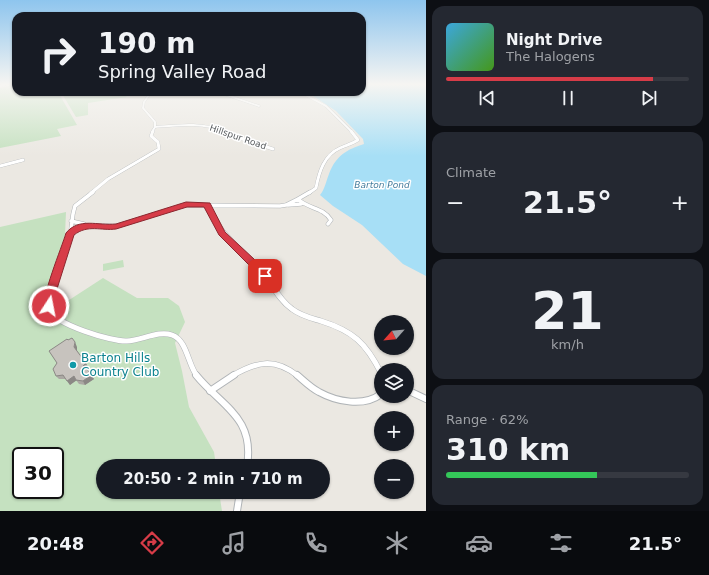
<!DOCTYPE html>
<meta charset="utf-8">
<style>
:root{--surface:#171b24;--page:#242831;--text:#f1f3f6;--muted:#9ea1a6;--line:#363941;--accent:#d73c48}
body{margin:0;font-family:"DejaVu Sans",sans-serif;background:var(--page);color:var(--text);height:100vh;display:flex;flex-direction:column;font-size:15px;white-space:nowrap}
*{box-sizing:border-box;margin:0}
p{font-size:13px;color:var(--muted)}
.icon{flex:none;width:22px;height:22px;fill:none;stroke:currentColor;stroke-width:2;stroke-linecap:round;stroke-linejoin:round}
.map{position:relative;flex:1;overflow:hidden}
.drawer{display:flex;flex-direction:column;gap:6px;padding:6px;background:#0d0f14;width:283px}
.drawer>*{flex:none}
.guide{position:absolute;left:12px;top:12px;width:354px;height:84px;border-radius:12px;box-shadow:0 1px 3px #0004;background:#171b24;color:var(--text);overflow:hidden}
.needle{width:26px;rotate:243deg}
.tools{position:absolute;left:374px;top:315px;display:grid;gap:8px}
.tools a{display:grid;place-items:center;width:40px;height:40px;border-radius:50%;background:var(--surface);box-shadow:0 1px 3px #0004;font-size:20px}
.speed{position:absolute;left:12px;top:447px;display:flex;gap:8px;font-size:20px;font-weight:700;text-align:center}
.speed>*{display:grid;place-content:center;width:52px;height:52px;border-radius:50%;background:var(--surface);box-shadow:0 1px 3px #0004;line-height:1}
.speed .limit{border:2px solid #111;border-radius:6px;background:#fff;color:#111}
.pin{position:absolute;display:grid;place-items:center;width:34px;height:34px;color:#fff;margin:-17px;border-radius:8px;box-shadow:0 2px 6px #0006}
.me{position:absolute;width:44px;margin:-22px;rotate:11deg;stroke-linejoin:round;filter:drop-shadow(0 0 3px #0008)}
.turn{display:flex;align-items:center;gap:14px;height:84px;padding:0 20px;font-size:18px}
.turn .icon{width:52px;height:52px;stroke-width:2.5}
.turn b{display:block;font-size:28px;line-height:34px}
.big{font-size:30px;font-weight:700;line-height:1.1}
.drawer .widget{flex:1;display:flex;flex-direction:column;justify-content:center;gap:6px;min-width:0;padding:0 14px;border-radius:12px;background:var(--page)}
.drawer .dial{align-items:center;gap:0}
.dial b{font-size:52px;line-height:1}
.song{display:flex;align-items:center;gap:12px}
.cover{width:48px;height:48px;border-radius:6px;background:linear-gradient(135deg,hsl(200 70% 55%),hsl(100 70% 35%))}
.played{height:4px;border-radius:2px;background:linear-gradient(90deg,var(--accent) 85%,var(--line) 85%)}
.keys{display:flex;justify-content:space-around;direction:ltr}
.heat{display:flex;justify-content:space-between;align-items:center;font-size:22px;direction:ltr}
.charge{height:6px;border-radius:3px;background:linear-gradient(90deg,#34c759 62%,var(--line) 0)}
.trip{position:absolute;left:96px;top:459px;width:234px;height:40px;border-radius:20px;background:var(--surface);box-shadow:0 1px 3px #0004;font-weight:700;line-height:40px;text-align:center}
.dock{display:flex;height:64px;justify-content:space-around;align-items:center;background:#090b0e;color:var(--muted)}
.dock .icon{width:28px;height:28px}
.dock .active{color:var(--accent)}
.dock b{font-size:18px;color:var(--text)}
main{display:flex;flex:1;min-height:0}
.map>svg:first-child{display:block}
.green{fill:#c5e1c0;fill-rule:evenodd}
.water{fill:#a7dff6}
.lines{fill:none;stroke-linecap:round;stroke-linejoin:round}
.street-far4-casing{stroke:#afb3b6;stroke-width:2.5}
.street-far3-casing{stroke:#afb3b6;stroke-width:3.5}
.street-far2-casing{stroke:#afb3b6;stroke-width:4.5}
.street-far1-casing{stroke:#afb3b6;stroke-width:6}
.street-casing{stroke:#afb3b6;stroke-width:8}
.secondary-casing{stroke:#aeb2b6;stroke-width:0.5}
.street-far4{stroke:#fff;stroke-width:2}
.street-far3{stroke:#fff;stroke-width:3}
.street-far2{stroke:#fff;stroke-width:3.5}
.street-far1{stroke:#fff;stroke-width:5}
.street{stroke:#fff;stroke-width:6}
.secondary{fill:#fff;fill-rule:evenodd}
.wall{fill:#aba8a3}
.shaded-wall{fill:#8b8885}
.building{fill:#c7c3be;stroke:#8b8885}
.route{fill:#d73c48;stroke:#8c272f}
.culture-dot{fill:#0f9aa8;stroke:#fff;stroke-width:1.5}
.labels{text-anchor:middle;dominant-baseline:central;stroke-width:3;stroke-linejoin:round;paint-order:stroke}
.far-street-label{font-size:9px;fill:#5a5e61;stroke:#fff}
.far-water-label{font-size:9px;font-style:italic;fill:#447d9d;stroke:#fff}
.near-culture-label{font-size:12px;fill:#0d838f;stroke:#fff;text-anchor:start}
</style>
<main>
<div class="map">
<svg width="426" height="511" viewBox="0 0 426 511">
<rect width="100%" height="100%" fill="#ebe8e2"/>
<path class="green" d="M16,84V92H58L77,125L57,129L61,136L0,148V88Z
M61,92H122L127,97L88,103V115L76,117Z
M66,212L65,235L43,302L46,315L103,278L137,298H168L179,306L185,322L175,343L182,371L189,407L214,452L216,466H103V492H219L222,511H0V227ZM21,456H55V490H21Z
M123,260L124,267L103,271V264Z"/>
<path class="water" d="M362,84H426V276L403,264L362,225L333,206L320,195C325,189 326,181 329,174C336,155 348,149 364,144L363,139L336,111L307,92H362Z"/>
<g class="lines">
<defs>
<path id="street-far4" d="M151,92L144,102L143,108L155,122V127L152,132
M218,92L259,106
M300,92L326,106L352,132
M155,127C179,125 203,122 226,132"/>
<path id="street-far3" d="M224,131L245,140L273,149
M0,166L23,160
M91,193L108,179L159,149L158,142L151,136L153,131
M309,193L316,188C319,172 324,155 340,148C346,145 352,144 358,140L351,131"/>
<path id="street-far2" d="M310,192L298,199C308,209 323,207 331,220L328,224
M207,205C220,235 242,248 263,272
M288,205L301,204
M71,221L84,224
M71,233L84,225L116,226L186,205L280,206L286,205L298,199
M57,272L70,237L73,214L75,206L93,192"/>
<path id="street-far1" d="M57,271C53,282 46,297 50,310C54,324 112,342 127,341C141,341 158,330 172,335C187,340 188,365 197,376
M262,271C272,284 279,300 292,309C301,316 311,318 321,321C353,331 366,343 381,373
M232,376C256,362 274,357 298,376"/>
<path id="street" d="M196,375C222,407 255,417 247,466
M297,375C304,381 311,388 319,392C337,402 364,407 381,394
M407,390L426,399
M210,391L234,375
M237,511L240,492"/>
<path id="secondary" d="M4,84H10L0,87V85Z"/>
</defs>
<use href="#street-far4" class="street-far4-casing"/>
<use href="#street-far3" class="street-far3-casing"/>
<use href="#street-far2" class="street-far2-casing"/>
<use href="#street-far1" class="street-far1-casing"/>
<use href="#street" class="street-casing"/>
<use href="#secondary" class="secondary-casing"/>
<use href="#street-far4" class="street-far4"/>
<use href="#street-far3" class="street-far3"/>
<use href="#street-far2" class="street-far2"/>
<use href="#street-far1" class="street-far1"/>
<use href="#street" class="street"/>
<use href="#secondary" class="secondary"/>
</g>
<path class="wall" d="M77,347V351L88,367L87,368L94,379L85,385L79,384L76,380L70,385L66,379H59L56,376L57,363Z"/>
<path class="shaded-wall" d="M75,342L77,347V351L74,347Z
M86,363L88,367L85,370L83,366Z
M91,375L94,379L85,385L83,381Z
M74,376L77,380L70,385L67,381Z"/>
<path class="building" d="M72,338L75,342L74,347L86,363L83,366L87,369L91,375L83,381L76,380L74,376L67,381L63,375L56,376L53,369L57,363L49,351L67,339L68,340Z"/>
<linearGradient id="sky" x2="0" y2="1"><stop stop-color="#8ec5ee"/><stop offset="0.54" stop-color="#f6f5f2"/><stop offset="1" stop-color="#f6f5f2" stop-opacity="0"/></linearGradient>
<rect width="426" height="156" fill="url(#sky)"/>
<path class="route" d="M186,202L210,203L225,232L269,273L270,276L269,278H262L219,235L204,207H187L116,229C101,231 88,224 74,235L56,292L52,309L49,311L45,309C40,299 62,247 66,233C79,217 98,226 116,224Z"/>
<circle class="culture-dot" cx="73" cy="365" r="4"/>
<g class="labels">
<g class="far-street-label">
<text transform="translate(238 137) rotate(19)">Hillspur Road</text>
</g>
<g class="far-water-label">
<text x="382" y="185">Barton Pond</text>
</g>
<g class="near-culture-label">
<text x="81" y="358">Barton Hills<tspan x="81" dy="14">Country Club</tspan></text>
</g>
</g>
</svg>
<div class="tools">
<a><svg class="needle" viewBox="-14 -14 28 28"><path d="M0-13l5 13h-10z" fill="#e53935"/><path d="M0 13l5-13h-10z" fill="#9ea1a6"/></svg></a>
<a><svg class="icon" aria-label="layers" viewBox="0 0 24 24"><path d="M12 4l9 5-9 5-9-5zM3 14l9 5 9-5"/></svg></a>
<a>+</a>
<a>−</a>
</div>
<div class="speed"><div class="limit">30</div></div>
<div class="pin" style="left:265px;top:276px;background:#d93025"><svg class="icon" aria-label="arrive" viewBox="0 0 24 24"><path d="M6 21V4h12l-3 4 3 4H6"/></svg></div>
<svg class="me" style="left:49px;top:306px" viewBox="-20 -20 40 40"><circle r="17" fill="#d73c48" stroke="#fff" stroke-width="3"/><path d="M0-11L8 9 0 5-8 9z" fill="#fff"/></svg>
<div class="trip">20:50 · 2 min · 710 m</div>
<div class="guide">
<div class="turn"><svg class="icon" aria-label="right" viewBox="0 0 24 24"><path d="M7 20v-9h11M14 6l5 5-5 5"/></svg><div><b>190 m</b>Spring Valley Road</div></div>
</div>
</div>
<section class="drawer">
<div class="widget">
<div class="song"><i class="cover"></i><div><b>Night Drive</b><p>The Halogens</p></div></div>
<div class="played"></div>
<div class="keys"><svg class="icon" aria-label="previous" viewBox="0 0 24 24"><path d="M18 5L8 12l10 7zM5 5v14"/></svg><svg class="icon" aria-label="pause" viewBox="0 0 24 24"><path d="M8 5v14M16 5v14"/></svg><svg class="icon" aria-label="next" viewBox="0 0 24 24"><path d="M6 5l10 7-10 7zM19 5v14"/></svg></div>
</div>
<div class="widget"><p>Climate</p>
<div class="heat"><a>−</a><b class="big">21.5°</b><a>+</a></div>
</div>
<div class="widget dial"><b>21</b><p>km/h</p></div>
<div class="widget"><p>Range · 62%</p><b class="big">310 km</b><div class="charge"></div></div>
</section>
</main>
<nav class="dock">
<b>20:48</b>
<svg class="icon active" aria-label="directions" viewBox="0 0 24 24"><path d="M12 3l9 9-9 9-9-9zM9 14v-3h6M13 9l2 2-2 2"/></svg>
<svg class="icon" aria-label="music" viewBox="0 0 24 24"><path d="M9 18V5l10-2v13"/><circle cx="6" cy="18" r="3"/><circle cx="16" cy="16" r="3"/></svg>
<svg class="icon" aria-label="phone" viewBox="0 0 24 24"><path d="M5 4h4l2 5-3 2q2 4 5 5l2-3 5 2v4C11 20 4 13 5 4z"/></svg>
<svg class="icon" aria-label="climate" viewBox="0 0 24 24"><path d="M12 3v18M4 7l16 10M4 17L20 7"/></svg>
<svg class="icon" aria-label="car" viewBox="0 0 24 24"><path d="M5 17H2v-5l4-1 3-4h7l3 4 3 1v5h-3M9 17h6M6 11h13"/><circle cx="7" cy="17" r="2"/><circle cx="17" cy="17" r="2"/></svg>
<svg class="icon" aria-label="filters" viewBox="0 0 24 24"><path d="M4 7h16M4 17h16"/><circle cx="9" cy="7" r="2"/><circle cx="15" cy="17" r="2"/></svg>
<b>21.5°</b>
</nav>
